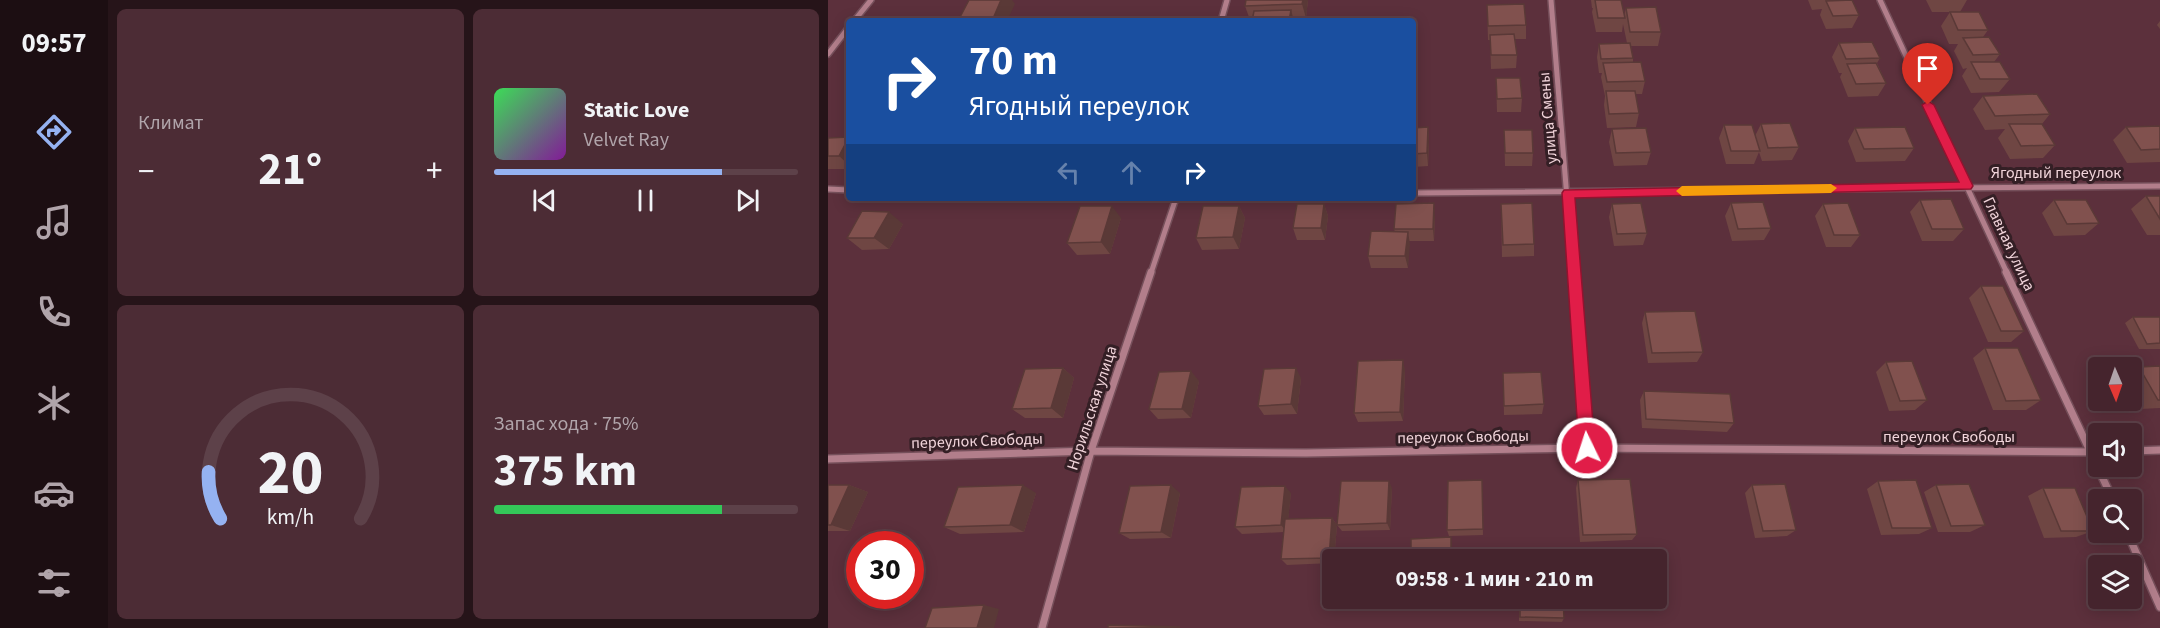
<!DOCTYPE html>
<html lang="ru">
<meta charset="utf-8">
<style>
:root{--surface:#45242d;--page:#4c2c35;--text:#f1f3f6;--muted:#b0a4aa;--line:#5d4149;--accent:#95b2f1}
body{margin:0;font-family:"Source Sans 3",sans-serif;background:var(--page);color:var(--text);height:100vh;display:flex;flex-direction:column;font-size:22px;white-space:nowrap}
*{box-sizing:border-box;margin:0}
p{font-size:20px;color:var(--muted)}
.icon{flex:none;width:33px;height:33px;fill:none;stroke:currentColor;stroke-width:2;stroke-linecap:round;stroke-linejoin:round}
.map{position:relative;flex:1;overflow:hidden}
.panel{display:flex;flex-direction:column;gap:9px;padding:9px;background:#261419;width:720px}
.panel>*{flex:none}
.hud{position:absolute;left:18px;top:18px;width:570px;height:183px;border-radius:6px;box-shadow:0 3px 15px #0003,0 0 0 2px var(--line);background:#1a4fa0;color:#fff;overflow:hidden}
.needle{width:39px;rotate:178deg}
.fabs{position:absolute;left:1260px;top:357px;display:grid;gap:12px}
.fabs a{display:grid;place-items:center;width:54px;height:54px;border-radius:6px;background:var(--surface);box-shadow:0 3px 15px #0003,0 0 0 2px var(--line);font-size:30px}
.speed{position:absolute;left:18px;top:531px;display:flex;gap:12px;font-size:30px;font-weight:700;text-align:center}
.speed>*{display:grid;place-content:center;width:78px;height:78px;border-radius:50%;background:var(--surface);box-shadow:0 3px 15px #0003,0 0 0 2px var(--line);line-height:1}
.speed .limit{border:9px solid #d22;background:#fff;color:#111}
.pin{position:absolute;display:grid;place-items:center;width:51px;height:51px;color:#fff;margin:-62px -26px;border-radius:50% 50% 50% 0;rotate:-45deg;box-shadow:0 0 6px #0007}
.pin .icon{rotate:45deg}
.me{position:absolute;width:66px;margin:-33px;rotate:356deg;stroke-linejoin:round;filter:drop-shadow(0 0 4px #0008)}
.turn{display:flex;align-items:center;gap:21px;height:126px;padding:0 24px;font-size:27px}
.turn .icon{width:78px;height:78px;stroke-width:2.5}
.turn b{display:block;font-size:42px;line-height:51px}
.lanes{display:flex;align-items:center;height:57px;padding:0 24px;background:#0003;justify-content:center;gap:30px;direction:ltr}
.lanes .off{opacity:.35}
.big{font-size:45px;font-weight:700;line-height:1.1}
.panel .widget{flex:1;display:flex;flex-direction:column;justify-content:center;gap:9px;min-width:0;padding:0 21px;border-radius:9px;background:var(--page)}
.panel .dial{align-items:center;gap:0}
.dial svg{height:156px;overflow:visible;fill:none;stroke:var(--line);stroke-width:7;stroke-linecap:round;text-anchor:middle}
.dial text{fill:var(--text);stroke:none}
.song{display:flex;align-items:center;gap:18px}
.cover{width:72px;height:72px;border-radius:9px;background:linear-gradient(135deg,hsl(130 70% 55%),hsl(290 70% 35%))}
.played{height:6px;border-radius:3px;background:linear-gradient(90deg,var(--accent) 75%,var(--line) 75%)}
.keys{display:flex;justify-content:space-around;direction:ltr}
.heat{display:flex;justify-content:space-between;align-items:center;font-size:33px;direction:ltr}
.charge{height:9px;border-radius:4px;background:linear-gradient(90deg,#34c759 75%,var(--line) 0)}
.panel .tiles{flex:1;display:grid;gap:9px;grid-template-columns:repeat(2,1fr)}
.trip{position:absolute;left:494px;top:549px;width:345px;height:60px;border-radius:6px;background:var(--surface);box-shadow:0 3px 15px #0003,0 0 0 2px var(--line);font-weight:700;line-height:60px;text-align:center}
main{display:flex;flex:1;min-height:0}
.dock{display:flex;flex-direction:column;width:108px;justify-content:space-around;align-items:center;background:#1c0e12;color:var(--muted)}
.dock .icon{width:42px;height:42px}
.dock .active{color:var(--accent)}
.dock b{font-size:27px;color:var(--text)}
.map>svg:first-child{display:block}
.lines{fill:none;stroke-linecap:round;stroke-linejoin:round}
.street-far1-casing{stroke:#754f5a;stroke-width:8}
.street-casing{stroke:#754f5a;stroke-width:10}
.street-far1{stroke:#b27e8b;stroke-width:5}
.street{stroke:#b27e8b;stroke-width:7}
.wall{fill:#6f4643}
.shaded-wall{fill:#5a3937}
.building{fill:#81514e;stroke:#5a3937;stroke-width:1.5}
.route{fill:#e11d48;stroke:#92132f;stroke-width:1.5}
.slow{fill:#f59e0b}
.labels{text-anchor:middle;dominant-baseline:central;stroke-width:6;stroke-linejoin:round;paint-order:stroke}
.street-label{font-size:16px;fill:#f2d5db;stroke:#341f25}
</style>
<main>
<nav class="dock">
<b>09:57</b>
<svg class="icon active" aria-label="directions" viewBox="0 0 24 24"><path d="M12 3l9 9-9 9-9-9zM9 14v-3h6M13 9l2 2-2 2"/></svg>
<svg class="icon" aria-label="music" viewBox="0 0 24 24"><path d="M9 18V5l10-2v13"/><circle cx="6" cy="18" r="3"/><circle cx="16" cy="16" r="3"/></svg>
<svg class="icon" aria-label="phone" viewBox="0 0 24 24"><path d="M5 4h4l2 5-3 2q2 4 5 5l2-3 5 2v4C11 20 4 13 5 4z"/></svg>
<svg class="icon" aria-label="climate" viewBox="0 0 24 24"><path d="M12 3v18M4 7l16 10M4 17L20 7"/></svg>
<svg class="icon" aria-label="car" viewBox="0 0 24 24"><path d="M5 17H2v-5l4-1 3-4h7l3 4 3 1v5h-3M9 17h6M6 11h13"/><circle cx="7" cy="17" r="2"/><circle cx="17" cy="17" r="2"/></svg>
<svg class="icon" aria-label="filters" viewBox="0 0 24 24"><path d="M4 7h16M4 17h16"/><circle cx="9" cy="7" r="2"/><circle cx="15" cy="17" r="2"/></svg>
</nav>
<section class="panel">
<div class="tiles">
<div class="widget"><p>Климат</p>
<div class="heat"><a>−</a><b class="big">21°</b><a>+</a></div>
</div>
<div class="widget">
<div class="song"><i class="cover"></i><div><b>Static Love</b><p>Velvet Ray</p></div></div>
<div class="played"></div>
<div class="keys"><svg class="icon" aria-label="previous" viewBox="0 0 24 24"><path d="M18 5L8 12l10 7zM5 5v14"/></svg><svg class="icon" aria-label="pause" viewBox="0 0 24 24"><path d="M8 5v14M16 5v14"/></svg><svg class="icon" aria-label="next" viewBox="0 0 24 24"><path d="M6 5l10 7-10 7zM19 5v14"/></svg></div>
</div>
<div class="widget dial"><svg viewBox="0 0 100 80">
<path d="M14 69A42 42 0 1 1 86 69"/>
<path d="M14 69A42 42 0 0 1 8 45" stroke="#95b2f1"/>
<text x="50" y="56" font-size="32" font-weight="700">20</text>
<text x="50" y="72" font-size="11">km/h</text>
</svg></div>
<div class="widget"><p>Запас хода · 75%</p><b class="big">375 km</b><div class="charge"></div></div>
</div>
</section>
<div class="map">
<svg width="1332" height="628" viewBox="0 0 1332 628">
<rect width="100%" height="100%" fill="#5c303c"/>
<g class="lines">
<defs>
<path id="street-far1" d="M723,0L745,273
M1052,0L1179,273
M26,21L43,0
M393,21L399,0
M0,54L21,27
M0,189L21,190
M585,193L1332,186
M323,273L348,198"/>
<path id="street" d="M745,272L759,448
M1178,272L1285,500
M1304,451L1332,450
M0,459L263,451L478,453L759,448L1270,452
M1299,532L1332,607
M214,628L263,451L323,272"/>
</defs>
<use href="#street-far1" class="street-far1-casing"/>
<use href="#street" class="street-casing"/>
<use href="#street-far1" class="street-far1"/>
<use href="#street" class="street"/>
</g>
<path class="wall" d="M480,0L478,18L465,19L466,21H424V19L422,20L417,6Z
M763,0H793L796,16L798,8L833,32L830,46H803L805,58V62L817,81L814,94H807L811,113L808,127L779,128L776,105L777,96L773,77L774,73H771L769,57L771,44L799,43L795,24L794,32H768L764,12L765,8H764Z
M980,0H1024L1031,15L1024,28L998,29L992,15L994,9L984,10Z
M1098,0H1139L1132,12H1104Z
M659,5L698,25V39H687L689,55L688,68L663,69L662,40H660Z
M1122,12L1160,30L1155,37L1172,54L1166,62L1182,79L1171,92L1143,93L1134,76L1139,68L1135,69L1126,51L1130,44H1121L1113,26Z
M1332,21V29L1329,25Z
M1011,43L1052,58L1049,63L1058,83L1050,96L1020,97L1012,77L1014,73H1011L1004,57Z
M668,78L694,98L693,112H669Z
M1155,96L1222,114L1214,124L1227,145L1215,158L1182,159L1170,138L1177,129L1157,130L1145,109Z
M933,124L971,147L964,160L934,161L931,152L926,164H898L891,138L896,125L927,136Z
M1332,126V162L1299,163L1285,140L1298,127Z
M600,127L601,141L600,166L585,167V128Z
M1027,128L1086,148L1077,161L1028,162L1020,141Z
M784,129L823,152L819,165L786,166L781,142Z
M676,130L705,153L704,166H677Z
M21,137V169H0V138Z
M1318,196H1332V235H1319L1303,209Z
M1092,200L1136,229L1125,241H1094L1082,212Z
M1226,200L1271,223L1257,235L1226,236L1214,213Z
M903,203L943,228L936,240L904,241L897,216Z
M496,204L500,216L497,240H469L465,228Z
M673,204L706,244V256L674,257Z
M784,204L819,233L815,245L786,246L781,217Z
M995,204L1032,235L1023,247H998L987,216Z
M411,206L417,218L411,249L374,250L368,238Z
M607,216L606,241H581L580,268H543L540,256L567,232L566,229Z
M293,218L282,254L249,255L239,243Z
M75,224L61,249L34,250L19,238Z
M1153,286L1196,331L1183,342H1160L1141,298Z
M817,312L875,352L869,362L820,363L814,323Z
M1305,317H1332V349H1311L1297,323Z
M1157,348L1213,400L1198,410H1165L1145,358Z
M1058,362L1099,400L1087,410L1061,411L1048,372Z
M1332,366V408L1312,409L1304,394V371L1311,367Z
M235,368L246,378L235,418H197L184,409Z
M577,370L575,421L530,422L526,413Z
M675,373L716,404L714,414L676,415Z
M473,378L469,414L436,415L430,406Z
M371,381L363,418L330,419L321,409Z
M816,391L906,423L899,432L814,428L812,400Z
M654,480L655,535L621,536L619,530Z
M750,480L809,534L804,540L752,542L748,488Z
M1050,481L1104,528L1091,534L1053,535L1039,489Z
M0,485H21L40,492L22,531H0Z
M924,485L968,530L959,536L927,538L917,493Z
M1108,485L1157,525L1142,532H1110L1096,492Z
M564,488L562,530L514,531L509,525Z
M1215,488L1265,531L1248,537L1216,538L1200,496Z
M208,493L196,532L132,534L116,527Z
M352,493L343,538L302,539L291,533Z
M463,493L460,519L504,518L509,525L506,560H504V563L459,565L453,559L456,532L414,534L407,527Z
M759,550L796,560H757V556Z
M691,598H735L736,618L734,622L691,621Z
M759,598H796L795,601L759,600Z"/>
<path class="shaded-wall" d="M173,0H184L187,4L179,21H164Z
M475,0H480L478,18L474,4Z
M463,10L466,21H461Z
M600,127L601,141L600,166L599,153Z
M21,138V165L11,156Z
M606,203L607,216L606,241L605,229Z
M496,204L500,216L497,240L493,228Z
M284,206L293,218L282,254L273,242Z
M411,206L417,218L411,249L405,237Z
M61,212L75,224L61,249L46,238Z
M580,232L582,244L580,268L577,256Z
M575,360L577,370L575,421L572,412Z
M235,368L246,378L235,418L223,408Z
M468,368L473,378L469,414L463,404Z
M363,371L371,381L363,418L354,409Z
M561,481L564,488L562,530L559,523Z
M21,485L40,492L22,531L3,525Z
M195,485L208,493L196,532L182,525Z
M343,485L352,493L343,538L333,532Z
M457,486L463,493L459,532L453,525Z
M504,518L509,525L506,560H504V561L501,558Z
M623,537L624,543V560H623Z
M156,605L171,609L166,628H149Z"/>
<path class="building" d="M141,0H173L164,21H130Z
M418,0H475L474,4L417,6Z
M767,0H793L797,18H770Z
M1024,0L1031,15L1005,16L998,1Z
M696,4L698,25L660,26L659,5Z
M828,7L833,32H802L798,8Z
M463,10L461,21H424L426,11Z
M1122,12H1151L1160,30H1130Z
M686,34L689,55H663L662,35Z
M1161,37L1172,54L1145,55L1135,38Z
M1044,42L1052,58L1018,59L1011,43Z
M802,43L805,58L773,59L771,44Z
M813,62L817,81L779,82L775,63Z
M1143,62H1172L1182,79H1152Z
M1048,63L1058,83L1028,84L1019,64Z
M668,78H692L694,98L669,99Z
M778,91H807L811,113L781,114Z
M1209,94L1222,114L1167,116L1155,96Z
M962,123L971,147L940,148L933,124Z
M1181,124H1214L1227,145L1193,146Z
M896,125H924L932,151H903Z
M1332,126V149L1313,150L1298,127Z
M600,127L599,153L585,154V128Z
M1077,127L1086,148L1036,149L1027,128Z
M818,128L823,152L788,153L784,129Z
M676,130H704L705,153H677Z
M21,137L11,156H0V138Z
M1318,196H1332V219Z
M1123,199L1136,229H1104L1092,200Z
M1226,200H1258L1271,223L1239,224Z
M935,202L943,228L910,229L903,203Z
M606,203L605,229H566L568,204Z
M704,203L706,244L675,245L673,204Z
M813,203L819,233L789,234L784,204Z
M1020,203L1032,235H1006L995,204Z
M469,204H496L493,228H465Z
M252,206H284L273,242L239,243Z
M375,206H411L405,237L368,238Z
M34,211L61,212L46,238H19Z
M543,231L580,232L577,256H540Z
M1153,286H1175L1196,331H1173Z
M867,311L875,352L824,353L817,312Z
M1305,317H1332V343L1319,344Z
M1157,348H1190L1213,400L1178,401Z
M575,360L572,412L526,413L530,361Z
M1084,361L1099,400L1072,401L1058,362Z
M1332,366V400H1330L1311,367Z
M235,368L223,408L184,409L197,369Z
M468,368L463,404L430,406L436,369Z
M363,371L354,409H321L331,372Z
M713,372L716,404L676,406L675,373Z
M816,391L902,394L906,423L818,419Z
M802,479L809,534L755,535L750,480Z
M654,480L655,529L619,530L620,481Z
M1088,480L1104,528H1064L1050,481Z
M513,481H561L559,523L509,525Z
M957,484L968,530L935,531L924,485Z
M1141,484L1157,525L1123,526L1108,485Z
M0,485H21L3,525H0Z
M195,485L182,525L116,527L130,487Z
M343,485L333,532L291,533L302,486Z
M457,486L453,525L407,527L413,487Z
M1215,488H1247L1265,531H1233Z
M504,518L501,558L453,559L457,519Z
M623,537V560H583V539Z
M759,550H795L796,560H760Z
M692,598H735L736,618L692,617Z
M156,605L149,628H97L104,608Z
M280,625L352,627L280,628Z"/>
<path class="route" d="M1100,101L1106,105L1145,186L1143,189L747,198L767,448L764,453L759,455L754,453L751,448L734,193L736,190L1131,182L1094,105Z"/>
<path class="slow" d="M1003,184L1009,188L1003,193L854,196L848,191L854,186Z"/>
<g class="labels">
<g class="street-label">
<text transform="translate(720 118) rotate(-95)">улица Смены</text>
<text x="1228" y="173">Ягодный переулок</text>
<text transform="translate(1181 244) rotate(65)">Главная улица</text>
<text transform="translate(264 408) rotate(-72)">Норильская улица</text>
<text transform="translate(635 437) rotate(-1)">переулок Свободы</text>
<text x="1121" y="437">переулок Свободы</text>
<text transform="translate(149 441) rotate(-2)">переулок Свободы</text>
</g>
</g>
</svg>
<div class="fabs">
<a><svg class="needle" viewBox="-14 -14 28 28"><path d="M0-13l5 13h-10z" fill="#e53935"/><path d="M0 13l5-13h-10z" fill="#b0a4aa"/></svg></a>
<a><svg class="icon" aria-label="sound" viewBox="0 0 24 24"><path d="M4 9h4l5-4v14l-5-4H4zM17 9q2 3 0 6"/></svg></a>
<a><svg class="icon" aria-label="search" viewBox="0 0 24 24"><circle cx="10" cy="10" r="6"/><path d="M15 15l6 6"/></svg></a>
<a><svg class="icon" aria-label="layers" viewBox="0 0 24 24"><path d="M12 4l9 5-9 5-9-5zM3 14l9 5 9-5"/></svg></a>
</div>
<div class="speed"><div class="limit">30</div></div>
<div class="pin" style="left:1100px;top:105px;background:#d93025"><svg class="icon" aria-label="arrive" viewBox="0 0 24 24"><path d="M6 21V4h12l-3 4 3 4H6"/></svg></div>
<svg class="me" style="left:759px;top:448px" viewBox="-20 -20 40 40"><circle r="17" fill="#e11d48" stroke="#fff" stroke-width="3"/><path d="M0-11L8 9 0 5-8 9z" fill="#fff"/></svg>
<div class="trip">09:58 · 1 мин · 210 m</div>
<div class="hud">
<div class="turn"><svg class="icon" aria-label="right" viewBox="0 0 24 24"><path d="M7 20v-9h11M14 6l5 5-5 5"/></svg><div><b>70 m</b>Ягодный переулок</div></div>
<div class="lanes"><svg class="icon off" aria-label="left" viewBox="0 0 24 24"><path d="M17 20v-9H6M10 6l-5 5 5 5"/></svg><svg class="icon off" aria-label="ahead" viewBox="0 0 24 24"><path d="M12 20V5M6 11l6-6 6 6"/></svg><svg class="icon" aria-label="right" viewBox="0 0 24 24"><path d="M7 20v-9h11M14 6l5 5-5 5"/></svg></div>
</div>
</div>
</main>
